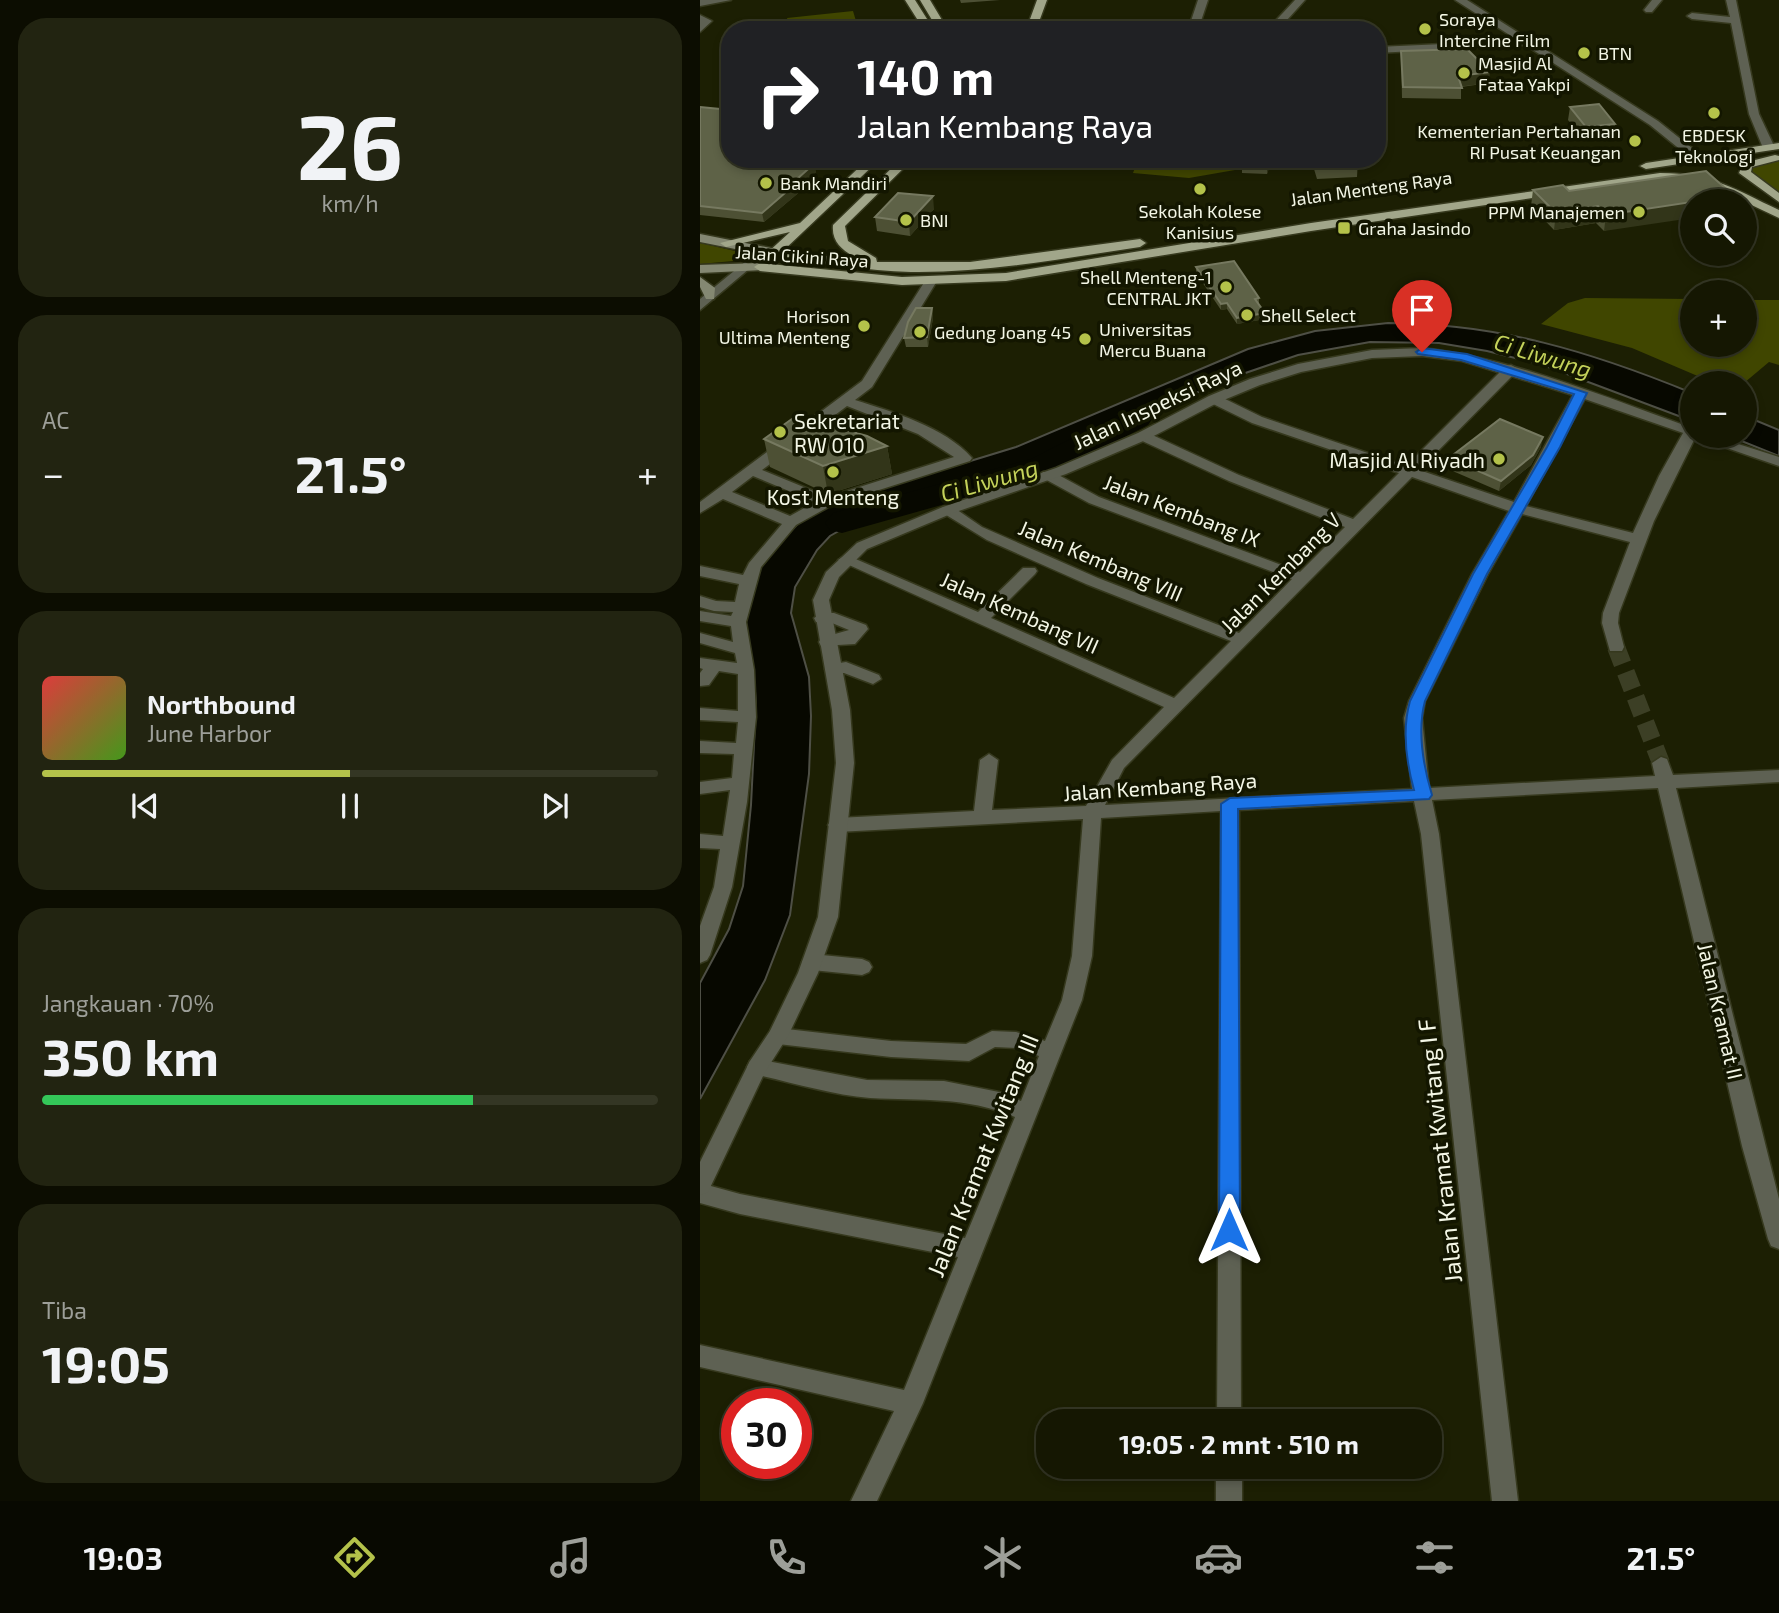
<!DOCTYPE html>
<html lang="id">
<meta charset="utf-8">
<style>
:root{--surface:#151702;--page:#222411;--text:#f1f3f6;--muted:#9d9f99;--line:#343624;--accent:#b4c24a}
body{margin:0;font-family:"Exo 2",sans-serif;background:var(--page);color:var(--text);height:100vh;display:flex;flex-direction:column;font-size:26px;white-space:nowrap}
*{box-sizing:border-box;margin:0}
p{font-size:23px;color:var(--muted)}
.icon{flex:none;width:38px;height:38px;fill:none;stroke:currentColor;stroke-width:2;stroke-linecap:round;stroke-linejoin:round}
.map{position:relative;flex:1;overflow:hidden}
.details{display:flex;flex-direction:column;gap:18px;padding:18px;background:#0c0d01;width:700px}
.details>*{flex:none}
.guide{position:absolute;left:21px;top:21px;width:665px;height:147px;border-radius:28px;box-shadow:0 4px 10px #0003,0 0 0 2px var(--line);background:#202124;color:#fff;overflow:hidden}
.tools{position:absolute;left:980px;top:189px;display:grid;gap:14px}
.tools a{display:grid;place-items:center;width:77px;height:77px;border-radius:50%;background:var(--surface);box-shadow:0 4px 10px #0003,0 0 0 2px var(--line);font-size:35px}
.speed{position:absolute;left:21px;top:1388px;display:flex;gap:14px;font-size:35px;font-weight:700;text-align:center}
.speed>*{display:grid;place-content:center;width:91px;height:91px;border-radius:50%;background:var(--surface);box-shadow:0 4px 10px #0003,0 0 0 2px var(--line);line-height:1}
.speed .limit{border:10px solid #d22;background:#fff;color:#111}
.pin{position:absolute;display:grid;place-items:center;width:60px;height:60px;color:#fff;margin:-72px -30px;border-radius:50% 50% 50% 0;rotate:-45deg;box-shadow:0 0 7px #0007}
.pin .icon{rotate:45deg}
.me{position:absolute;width:77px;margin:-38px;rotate:0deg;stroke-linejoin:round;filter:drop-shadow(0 0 5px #0008)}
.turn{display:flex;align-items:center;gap:24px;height:147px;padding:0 21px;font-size:32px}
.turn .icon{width:91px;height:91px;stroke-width:2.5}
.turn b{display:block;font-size:49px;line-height:60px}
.big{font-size:52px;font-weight:700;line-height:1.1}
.details .card{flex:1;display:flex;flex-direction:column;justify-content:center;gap:10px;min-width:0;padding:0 24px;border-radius:28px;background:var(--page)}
.details .dial{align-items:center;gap:0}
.dial b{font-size:91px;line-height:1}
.song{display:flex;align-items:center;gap:21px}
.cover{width:84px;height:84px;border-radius:10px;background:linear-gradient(135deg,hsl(0 70% 55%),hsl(100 70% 35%))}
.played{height:7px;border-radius:4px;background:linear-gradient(90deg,var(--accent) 50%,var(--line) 50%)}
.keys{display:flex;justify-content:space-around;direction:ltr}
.heat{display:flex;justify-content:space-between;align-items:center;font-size:38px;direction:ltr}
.charge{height:10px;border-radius:5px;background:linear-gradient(90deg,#34c759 70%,var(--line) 0)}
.trip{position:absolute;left:336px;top:1409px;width:406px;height:70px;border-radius:28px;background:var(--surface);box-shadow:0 4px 10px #0003,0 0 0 2px var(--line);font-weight:700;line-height:70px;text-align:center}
.tabs{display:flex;height:112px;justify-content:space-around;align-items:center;background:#080901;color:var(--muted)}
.tabs .icon{width:49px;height:49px}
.tabs .selected{color:var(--accent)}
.tabs b{font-size:32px;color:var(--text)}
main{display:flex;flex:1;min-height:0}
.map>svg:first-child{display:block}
.green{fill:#404600}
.water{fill:#070800;stroke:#4e4f45;stroke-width:2}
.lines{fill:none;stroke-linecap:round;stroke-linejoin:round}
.river{fill:#070800;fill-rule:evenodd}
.minor-tunnel{stroke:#3c3f25;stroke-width:18;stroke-dasharray:18 9;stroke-linecap:butt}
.minor-casing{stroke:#36391e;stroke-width:3}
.tertiary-casing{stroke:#36391e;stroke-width:3}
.secondary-casing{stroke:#36391e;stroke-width:3}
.primary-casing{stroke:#36391e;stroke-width:3}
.minor{fill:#5e6153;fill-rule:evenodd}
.tertiary{fill:#5e6153;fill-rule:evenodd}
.secondary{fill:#848872;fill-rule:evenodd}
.primary{fill:#a1a68a;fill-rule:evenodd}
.wall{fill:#4d5034}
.shaded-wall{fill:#323519}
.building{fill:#5e6247;stroke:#767960;stroke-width:2}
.route{fill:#1a73e8;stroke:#114b97;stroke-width:2}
.poi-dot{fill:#b4c24a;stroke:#131600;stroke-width:2.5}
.labels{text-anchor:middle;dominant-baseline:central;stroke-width:7;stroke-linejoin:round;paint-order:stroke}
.far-poi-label{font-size:18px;fill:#f3f6e5;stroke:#131600;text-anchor:start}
.far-street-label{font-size:18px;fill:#f3f6e5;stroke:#131600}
.street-label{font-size:21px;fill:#f3f6e5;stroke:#131600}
.poi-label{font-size:21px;fill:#f3f6e5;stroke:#131600;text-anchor:start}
.water-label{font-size:23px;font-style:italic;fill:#c4d25a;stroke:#131600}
.near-street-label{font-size:24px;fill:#f3f6e5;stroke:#131600}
</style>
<main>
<section class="details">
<div class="card dial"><b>26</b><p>km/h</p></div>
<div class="card"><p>AC</p>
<div class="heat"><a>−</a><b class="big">21.5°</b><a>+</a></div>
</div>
<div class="card">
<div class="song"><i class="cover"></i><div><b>Northbound</b><p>June Harbor</p></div></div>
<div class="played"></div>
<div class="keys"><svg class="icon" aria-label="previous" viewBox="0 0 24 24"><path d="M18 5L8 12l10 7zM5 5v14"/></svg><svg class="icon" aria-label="pause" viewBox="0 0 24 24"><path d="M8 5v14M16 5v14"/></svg><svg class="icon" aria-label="next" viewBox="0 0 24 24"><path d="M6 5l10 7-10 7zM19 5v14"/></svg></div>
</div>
<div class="card"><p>Jangkauan · 70%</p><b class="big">350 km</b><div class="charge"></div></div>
<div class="card"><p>Tiba</p><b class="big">19:05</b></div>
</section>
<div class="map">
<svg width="1079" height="1501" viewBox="0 0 1079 1501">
<rect width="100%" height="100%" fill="#1c1f03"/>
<path class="green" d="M153,11L156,21L90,27L87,18Z
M1079,158V192L1052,174L1053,163Z
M438,159H538L535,170L489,178L433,173Z
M0,243L66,258L0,264Z
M885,298L992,299V345H1045V300H1079V365L1069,362L1044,383H1014L932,348L841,324L868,303Z"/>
<path class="water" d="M688,323C797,323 892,352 992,393V421L843,365L787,351L739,343L670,342L598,355L522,381L326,471L243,497L169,514L130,536L117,550L95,587L91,613L109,677L111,716L109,774L90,915L65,980L0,1099V983L29,929L43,886L51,805L56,704L53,666L45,631L47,603L55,573L76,545L100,522L130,504L316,447L548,349L615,331Z
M1045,416L1079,430V456L1029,436H1045Z"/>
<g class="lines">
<path class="river" d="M437,408L448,411L453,418L448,425L355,473L142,533L130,530L125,523L133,513L331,459L426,411Z"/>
<path class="minor-tunnel" d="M916,647L961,763"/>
<defs>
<path id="minor" d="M0,0H31L0,6Z
M498,0H508L498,30H488Z
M595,0H605L578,30H567Z
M952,0H962L952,12H946L944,10Z
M1026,0H1036L1059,114L1075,148L1073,150L1063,148L1049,114L1031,23L992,19L987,16L992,13L1030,17Z
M0,15L12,21L0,32Z
M831,40L832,42L827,45L677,53V47Z
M231,277L237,281L172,387L155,400C193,412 245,427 272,458L270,461L132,505L96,525L61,567L46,622L54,670L56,717L47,802L32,887L10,955L7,960L0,963V926L14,887L20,849L0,848V834L23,836L30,790L0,794V782L32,778L34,754L0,753V741L36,743L38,722L0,720V708L38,711V674L19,671L9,685L0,686V673L3,669L0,668V658L37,663L35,653L0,643V633L33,642L31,626L0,621V611L31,616L33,612L14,611L0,607V596L16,601L35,602L39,584L0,576V566L43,575L49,563L82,524L23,499L0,513V502L162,381L225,281ZM147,406L218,434L254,457L128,497L62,470ZM53,476L115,502L90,516L32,492Z
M811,365L818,369L816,372L719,470L814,502L874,393L876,390H886L888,393L826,506L933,533L959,476L983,433L990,429L992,436H996L954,521L919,613L918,623L924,647L922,651H910L902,623L903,613L930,542L822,514L788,574L725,701L722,718L729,788L955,776L952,763L961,757L967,759L973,775L1079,770V782L976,788L1079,1199V1249L1071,1246L1068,1239L1042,1146L958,788L732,800L739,834L818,1501H792L721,834L714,801L539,810L541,1421H517L521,811L401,818L392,956L382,1000L223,1403L177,1501H151L194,1411L0,1367V1345L204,1390L258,1257L40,1214L0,1203V1183L40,1194L265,1238L315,1117C265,1096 221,1101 170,1098C132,1095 94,1083 57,1075L50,1073L47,1067L50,1061L57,1059L167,1080L244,1081L299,1092L321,1101L339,1056L316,1048L295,1047L269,1061L191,1057L78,1044L71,1042L68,1036L71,1030L78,1028L191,1041L266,1044L292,1031L316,1032L345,1041L362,1000L372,956L383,819L137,832L131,830L128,825L131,820L137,818L274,811L280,760L289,754L298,760L292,810L386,806L412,760L464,707L138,560L146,555L151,557L278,612L323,568H335L337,571L335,574L291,618L474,698L531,641L386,584L287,540L243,513L241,510L243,507H253L282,527L398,578L539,633L592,579L389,503L343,478L341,475L343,472H353L399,497L600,572L645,527L529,481L438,439V433H448L539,475L653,519L699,473L552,423L509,402V396H519L562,417L706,466L806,366ZM712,477L809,511L772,574L709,701L704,718L712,789L405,805L424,768Z
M134,613L166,625L168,629L155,644L121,646L119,642L121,638L149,630L132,623L116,622L114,618L122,613Z
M146,662L179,675L181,679L173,684L144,673H127L125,669L127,665Z
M112,954L162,959L169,962L172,967L169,972L162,975L112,970L105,967L102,962L105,957Z
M516,1466H542V1501H516Z"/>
<path id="tertiary" d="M755,0H767L958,121L997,152L999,160L989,162L987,155L950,125Z
M45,262L51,266L49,269L0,310V299Z
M722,348C815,359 905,397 992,428V436H1013L1079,457V466L876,396L762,361L722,356L672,358L601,372L560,385L519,402L448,439L366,474L253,513L167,549L139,577L129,600L150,710L154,763L138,917L118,973L88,1036L65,1072L8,1192L0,1195V1162L50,1061L70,1031L98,973L118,917L136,763L132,710L113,600L126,572L157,543L243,507L356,468L438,433L509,396L550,379L598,364L672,350Z"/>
<path id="secondary" d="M0,234L76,249L82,253L76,257L0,242Z
M60,263L64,264V270L0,273V265Z
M0,277L15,288L14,299H6L0,287Z"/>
<path id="primary" d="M205,0H215L234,30H224Z
M220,0H230L248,30H238Z
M337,0H347L336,30H326Z
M1079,143V149L946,169L940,166L946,163Z
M1075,155L1079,156V160L1052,167L1051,172L1079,193V202L1039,173L1043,163Z
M168,159H180L84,250L162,261C147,253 131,245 133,225L201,159H213L145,226L148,241L176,258L177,262H270L440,239L446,243L440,247C364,258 288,273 211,272C166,271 122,262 77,257L66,260V254L90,232L26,247L20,243L100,223Z
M960,173C1012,173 1034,189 1079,210V218L1007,184L960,179L611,231L306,281L202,285L60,271L54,267L60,263L202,277L306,273L611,223Z"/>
</defs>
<use href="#minor" class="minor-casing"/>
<use href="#tertiary" class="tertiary-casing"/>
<use href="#secondary" class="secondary-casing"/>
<use href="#primary" class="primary-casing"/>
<use href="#minor" class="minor"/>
<use href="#tertiary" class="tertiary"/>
<use href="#secondary" class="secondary"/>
<use href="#primary" class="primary"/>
</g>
<path class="wall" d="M260,0H300L261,3Z
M701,51L789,83L761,87V99L702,98Z
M0,107L30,159H108V162L116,172L102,185L103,189L64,222L0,215Z
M870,107L915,124L913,137L884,140L868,120Z
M542,159H578L575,169L569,168L567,174L542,173Z
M611,159H658L657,177L617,179Z
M833,190L869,191L1034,196L1033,201H992L904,231L896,223L854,230L831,206Z
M234,209L210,236L177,231L175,217Z
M496,267L559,298V304L565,319L537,324L527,309L521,310L496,273Z
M232,308L233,318L228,347H206L204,338Z
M64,439L187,446L192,474L128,494L70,467Z
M841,447L831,465L799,491L748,469L749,458Z"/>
<path class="shaded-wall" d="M790,72L789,83L757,87L758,76Z
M567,159H569V168L567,174Z
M115,163L116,172L102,185L103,189L64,222L62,213Z
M233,196L234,209L210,236L209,222Z
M1034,196L1033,201H1000Z
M992,202V218L904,231L906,215Z
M898,206L896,223L854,230L856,213Z
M527,303V309L521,310V304Z
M232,308L233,318L228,347L227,337Z
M565,313V319L537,324V318Z
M843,437L841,447L831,465L799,491L801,481Z
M187,446L192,474L128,494L123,466Z"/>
<path class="building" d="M182,28L189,30H164Z
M767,49L790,72L758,76L762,88L703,87L701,51Z
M899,104L915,124L886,127L870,107Z
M0,107L30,110V159H106L103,161L115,163L97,179H101L62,213L0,206Z
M1006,171L1034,196L1000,201H992V202L906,215L898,206L856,213L833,190L863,185L869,191Z
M198,193L233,196L209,222L175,217Z
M534,261L559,298L555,299L565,313L537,318L527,303L521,304L496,267Z
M216,308H232L227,337L204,338L208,322Z
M96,416L167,436L187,446L123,466L64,439Z
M800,419L843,437L833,455L801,481L749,458Z"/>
<path class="route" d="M722,348L767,354L887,393L860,447L787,574L725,701C717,731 723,765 732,795L729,799L538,809L540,1230L537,1236L529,1239L522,1236L519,1230L521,804L530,798L714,790C706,761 702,729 710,701L773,574L847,447L874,394L761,360L718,354L716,352Z"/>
<g class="poi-dot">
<circle cx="725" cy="29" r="7"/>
<circle cx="884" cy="53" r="7"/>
<circle cx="764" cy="73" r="7"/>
<circle cx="1014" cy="113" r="7"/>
<circle cx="935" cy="141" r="7"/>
<circle cx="66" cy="183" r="7"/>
<circle cx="500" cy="189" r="7"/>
<circle cx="939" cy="212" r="7"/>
<circle cx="206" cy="220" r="7"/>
<rect x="637" y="221" width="14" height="14" rx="3.5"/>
<circle cx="526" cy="287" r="7"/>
<circle cx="547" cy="315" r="7"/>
<circle cx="164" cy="326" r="7"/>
<circle cx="220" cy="332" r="7"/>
<circle cx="385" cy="339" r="7"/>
<circle cx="80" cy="432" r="7"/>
<circle cx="799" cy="459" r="7"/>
<circle cx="133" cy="472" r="7"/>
</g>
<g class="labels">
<g class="far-poi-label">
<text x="739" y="19">Soraya<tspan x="739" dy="21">Intercine Film</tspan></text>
<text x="898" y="53">BTN</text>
<text x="778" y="63">Masjid Al<tspan x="778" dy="21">Fataa Yakpi</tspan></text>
<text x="921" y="131" text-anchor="end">Kementerian Pertahanan<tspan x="921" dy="21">RI Pusat Keuangan</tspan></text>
<text x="1014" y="135" text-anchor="middle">EBDESK<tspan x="1014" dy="21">Teknologi</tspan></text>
<text x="80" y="183">Bank Mandiri</text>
<text x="500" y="211" text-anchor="middle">Sekolah Kolese<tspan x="500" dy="21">Kanisius</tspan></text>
<text x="925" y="212" text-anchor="end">PPM Manajemen</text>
<text x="220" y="220">BNI</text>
<text x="658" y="228">Graha Jasindo</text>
<text x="512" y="277" text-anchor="end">Shell Menteng-1<tspan x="512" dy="21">CENTRAL JKT</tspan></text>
<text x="561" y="315">Shell Select</text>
<text x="150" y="316" text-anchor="end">Horison<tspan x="150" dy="21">Ultima Menteng</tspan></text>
<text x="399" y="329">Universitas<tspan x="399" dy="21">Mercu Buana</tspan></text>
<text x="234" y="332">Gedung Joang 45</text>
</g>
<g class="far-street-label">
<text transform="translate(671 188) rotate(-8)">Jalan Menteng Raya</text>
<text transform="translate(102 256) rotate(4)">Jalan Cikini Raya</text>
</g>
<g class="street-label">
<text transform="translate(457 404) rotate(-25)">Jalan Inspeksi Raya</text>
<text transform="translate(482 510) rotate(21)">Jalan Kembang IX</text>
<text transform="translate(401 560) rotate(23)">Jalan Kembang VIII</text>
<text transform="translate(580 572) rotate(-45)">Jalan Kembang V</text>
<text transform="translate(320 612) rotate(24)">Jalan Kembang VII</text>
<text transform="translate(460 786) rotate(-4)">Jalan Kembang Raya</text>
<text transform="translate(1021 1011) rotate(77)">Jalan Kramat II</text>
</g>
<g class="poi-label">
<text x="94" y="420">Sekretariat<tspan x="94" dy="24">RW 010</tspan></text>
<text x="785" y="459" text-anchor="end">Masjid Al Riyadh</text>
<text x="133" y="496" text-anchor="middle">Kost Menteng</text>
</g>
<g class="water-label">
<text transform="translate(843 355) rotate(17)">Ci Liwung</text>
<text transform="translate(289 480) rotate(-16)">Ci Liwung</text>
</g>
<g class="near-street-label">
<text transform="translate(739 1151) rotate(-96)">Jalan Kramat Kwitang I F</text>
<text transform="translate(282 1155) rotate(-68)">Jalan Kramat Kwitang III</text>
</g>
</g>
</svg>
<div class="tools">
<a><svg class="icon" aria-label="search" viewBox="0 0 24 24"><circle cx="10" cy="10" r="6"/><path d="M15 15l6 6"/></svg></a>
<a>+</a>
<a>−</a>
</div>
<div class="speed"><div class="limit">30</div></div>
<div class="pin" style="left:722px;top:352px;background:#d93025"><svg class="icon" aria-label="arrive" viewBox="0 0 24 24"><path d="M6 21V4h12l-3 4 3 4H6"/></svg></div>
<svg class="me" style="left:529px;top:1230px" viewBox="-20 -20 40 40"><path d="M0-17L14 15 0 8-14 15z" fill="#1a73e8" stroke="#fff" stroke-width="4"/></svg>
<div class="trip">19:05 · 2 mnt · 510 m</div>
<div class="guide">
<div class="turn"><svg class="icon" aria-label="right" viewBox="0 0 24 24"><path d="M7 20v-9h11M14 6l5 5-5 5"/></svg><div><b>140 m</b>Jalan Kembang Raya</div></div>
</div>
</div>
</main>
<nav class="tabs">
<b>19:03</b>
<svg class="icon selected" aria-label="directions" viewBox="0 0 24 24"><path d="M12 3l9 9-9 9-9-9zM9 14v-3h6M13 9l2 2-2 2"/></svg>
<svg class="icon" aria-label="music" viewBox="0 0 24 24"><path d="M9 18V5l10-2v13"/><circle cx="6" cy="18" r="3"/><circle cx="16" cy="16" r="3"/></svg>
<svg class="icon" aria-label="phone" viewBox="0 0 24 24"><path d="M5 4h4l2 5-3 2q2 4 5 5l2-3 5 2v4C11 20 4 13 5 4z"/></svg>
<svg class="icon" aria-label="climate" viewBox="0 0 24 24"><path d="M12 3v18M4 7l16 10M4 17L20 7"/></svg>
<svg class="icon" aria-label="car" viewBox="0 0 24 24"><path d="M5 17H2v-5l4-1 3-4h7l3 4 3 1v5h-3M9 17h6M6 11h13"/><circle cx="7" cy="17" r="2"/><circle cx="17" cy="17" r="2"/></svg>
<svg class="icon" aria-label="filters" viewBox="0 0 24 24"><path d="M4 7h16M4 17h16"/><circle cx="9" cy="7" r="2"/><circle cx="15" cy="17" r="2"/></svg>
<b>21.5°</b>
</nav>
